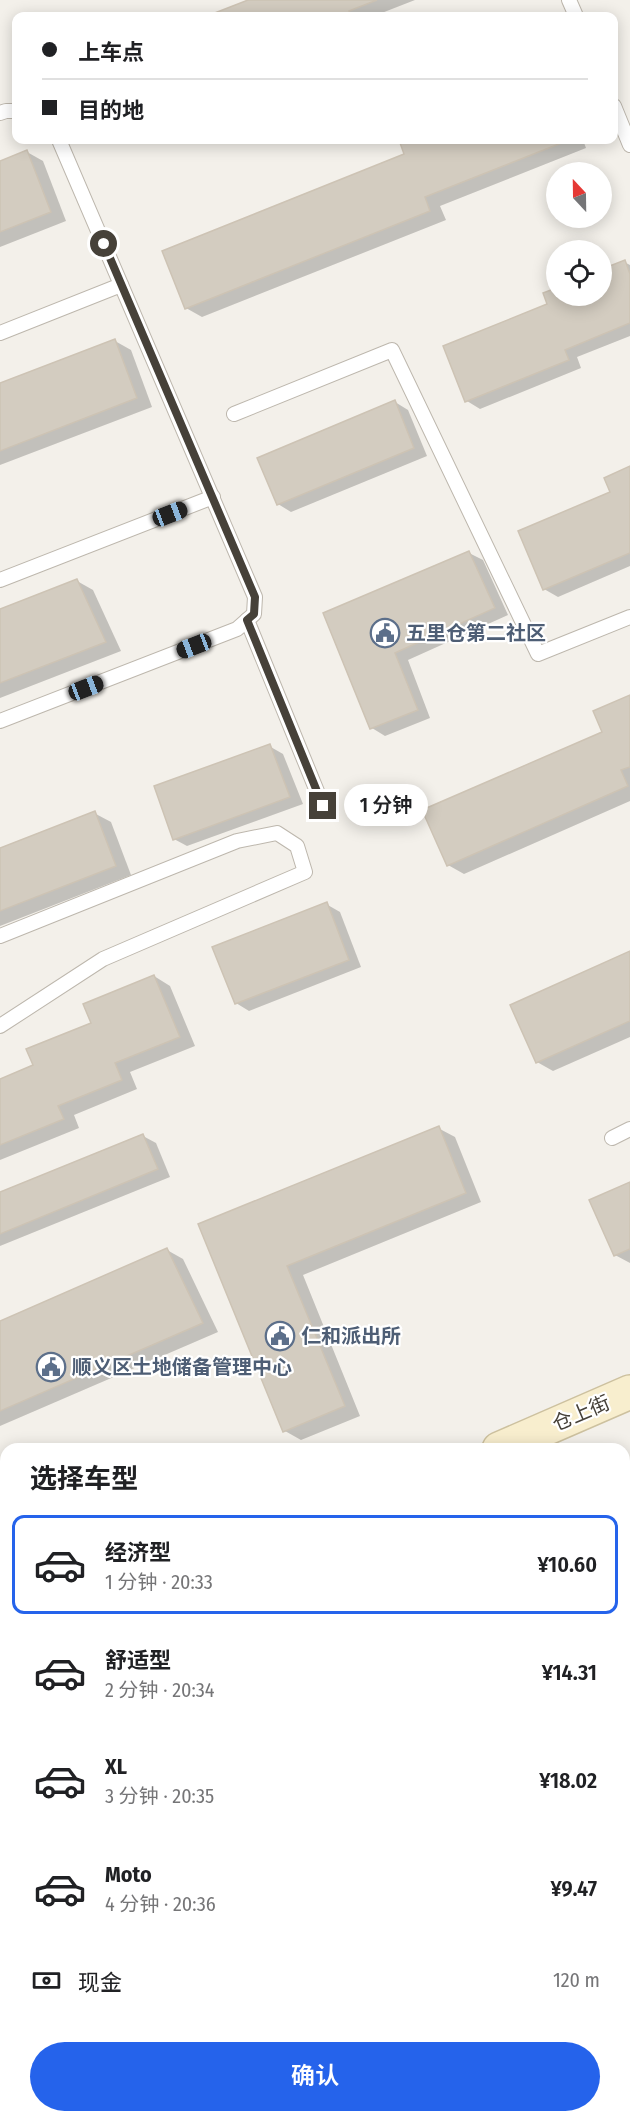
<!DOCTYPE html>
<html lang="zh">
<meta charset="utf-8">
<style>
body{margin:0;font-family:"Fira Sans Condensed","Noto Sans SC",sans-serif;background:#f2f2f2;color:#202124;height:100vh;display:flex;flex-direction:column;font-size:22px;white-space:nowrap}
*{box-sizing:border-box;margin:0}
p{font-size:20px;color:#757577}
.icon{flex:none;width:33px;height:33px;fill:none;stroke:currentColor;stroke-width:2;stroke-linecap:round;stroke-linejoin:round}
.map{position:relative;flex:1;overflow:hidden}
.sheet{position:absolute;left:0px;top:1443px;width:630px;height:680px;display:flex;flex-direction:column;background:#fff;border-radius:18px 18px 0 0;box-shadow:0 3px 15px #0003}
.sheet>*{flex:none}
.banner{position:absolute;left:12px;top:12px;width:606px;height:132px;border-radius:12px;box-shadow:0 3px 15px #0003;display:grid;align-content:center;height:132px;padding:0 30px;background:#fff}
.needle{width:39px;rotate:338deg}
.controls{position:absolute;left:546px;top:162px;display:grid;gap:12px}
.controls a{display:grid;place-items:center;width:66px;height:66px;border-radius:50%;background:#fff;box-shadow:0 3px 15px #0003;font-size:30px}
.end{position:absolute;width:27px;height:27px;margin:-14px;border:8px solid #464139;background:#fff;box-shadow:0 0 0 3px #fff}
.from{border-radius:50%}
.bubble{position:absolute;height:42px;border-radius:21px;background:#fff;box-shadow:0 3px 15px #0003;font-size:20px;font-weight:600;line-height:42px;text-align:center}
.car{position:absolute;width:18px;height:36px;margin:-18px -9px;border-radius:8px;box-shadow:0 0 4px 2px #0007;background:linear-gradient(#222 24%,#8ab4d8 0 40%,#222 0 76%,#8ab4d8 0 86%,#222 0)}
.banner b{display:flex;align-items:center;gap:21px;height:57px;font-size:22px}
.banner b+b{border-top:2px solid #e0e0e0}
.banner i{width:15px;height:15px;background:#202124}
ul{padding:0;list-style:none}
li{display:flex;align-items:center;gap:18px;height:99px;margin:0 12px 9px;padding:0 18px;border:3px solid transparent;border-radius:12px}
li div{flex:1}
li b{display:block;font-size:22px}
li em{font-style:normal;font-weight:600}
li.on{border-color:#2563eb}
li>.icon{width:54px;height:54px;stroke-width:1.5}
h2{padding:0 30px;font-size:27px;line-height:72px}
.pay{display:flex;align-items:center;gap:15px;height:66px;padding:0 30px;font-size:22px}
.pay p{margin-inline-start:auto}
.button{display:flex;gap:12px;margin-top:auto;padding:12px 30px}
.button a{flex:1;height:69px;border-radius:36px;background:#2563eb;color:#fff;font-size:24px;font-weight:600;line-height:69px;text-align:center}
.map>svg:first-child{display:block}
.shadow{fill:#0003}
.building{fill:#d3ccc0;stroke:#cdc3b4;stroke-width:1.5}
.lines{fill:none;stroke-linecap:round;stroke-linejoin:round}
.lane-casing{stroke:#bdb7ad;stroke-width:16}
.secondary-casing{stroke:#cdc19f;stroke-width:36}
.lane{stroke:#fff;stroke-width:14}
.secondary{stroke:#f8eece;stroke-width:33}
.route{stroke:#464139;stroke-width:8}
.labels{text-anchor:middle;stroke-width:4.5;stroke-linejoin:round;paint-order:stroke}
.service-label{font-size:20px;font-weight:bold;fill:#4e5e75;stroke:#fff;text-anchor:start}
.street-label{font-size:20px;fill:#464139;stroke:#fff}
</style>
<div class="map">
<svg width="630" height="2122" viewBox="0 0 630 2122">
<rect width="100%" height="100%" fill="#f3f0ea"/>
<!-- shadow -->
<g class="shadow">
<polygon points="252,0 415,0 374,16 211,16"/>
<polygon points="400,140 583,140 586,148 440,206 446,220 202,317 186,308 406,155"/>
<polygon points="27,152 43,161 66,221 0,247 0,163"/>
<polygon points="624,262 630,265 630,336 577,357 581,368 480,409 467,401 549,305 545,294 556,289 556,296 602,296 602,271"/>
<polygon points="115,341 131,350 152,407 0,465 0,384"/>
<polygon points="395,402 408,410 427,456 291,512 278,504"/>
<polygon points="630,468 630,566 558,597 544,589"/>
<polygon points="469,553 483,560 508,615 408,660 430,718 385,736 372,728 325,613"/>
<polygon points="77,581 93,590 121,651 0,698 0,611"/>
<polygon points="630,697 630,801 464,874 448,865 604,733"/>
<polygon points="269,746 283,754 303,804 187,846 174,839"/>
<polygon points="94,813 111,822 131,875 0,926 0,850"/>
<polygon points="326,904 340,912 361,967 249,1011 236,1003"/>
<polygon points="630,952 630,1037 553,1071 537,1062"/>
<polygon points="154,976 170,986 195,1046 130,1072 137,1089 74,1115 79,1128 0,1160 0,1080 35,1066"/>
<polygon points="438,1128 455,1137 481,1202 303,1275 360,1416 301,1440 285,1431 200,1225"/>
<polygon points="143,1136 156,1143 170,1177 0,1246 0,1194"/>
<polygon points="630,1184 630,1263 615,1255"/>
<polygon points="167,1250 183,1259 218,1332 0,1426 0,1322"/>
<polygon points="630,1611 630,1668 624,1671 624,1614"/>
</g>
<!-- building -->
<g class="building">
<polygon points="248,0 377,0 349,11 351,16 207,16"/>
<polygon points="399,140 569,140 425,197 430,211 185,309 162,251 404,154"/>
<polygon points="27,150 51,212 0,232 0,161"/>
<polygon points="625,260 630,274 630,323 565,350 569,360 465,402 443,346 547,304 543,293 556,288 556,296 602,296 602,269"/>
<polygon points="115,339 137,398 0,451 0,383"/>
<polygon points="395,400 414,448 277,505 257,458"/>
<polygon points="630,466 630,553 543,590 518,531 610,492 604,478"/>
<polygon points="469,551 495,608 395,653 418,710 370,729 323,613"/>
<polygon points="77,579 106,642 0,683 0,609"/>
<polygon points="630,695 630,767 621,770 628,786 447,866 422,810 602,732 593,711"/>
<polygon points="270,744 290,797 173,840 154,786"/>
<polygon points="95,811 116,866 0,911 0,848"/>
<polygon points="327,902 349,960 235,1004 212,947"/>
<polygon points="630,951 630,1021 536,1063 510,1005"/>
<polygon points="154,975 180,1037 115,1063 122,1080 58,1106 64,1119 0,1145 0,1079 33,1065 26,1049 91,1023 83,1004"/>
<polygon points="439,1126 466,1193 287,1266 345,1406 283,1432 198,1224"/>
<polygon points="143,1134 158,1169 0,1234 0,1192"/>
<polygon points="630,1182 630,1249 614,1256 589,1200"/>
<polygon points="167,1248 203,1323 0,1411 0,1321"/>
<polygon points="630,1610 630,1655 624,1658 624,1612"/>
</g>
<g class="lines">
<!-- lane casing -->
<g class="lane-casing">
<g id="lane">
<polyline points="569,0 576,16"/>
<polyline points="614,106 630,145"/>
<polyline points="0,113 6,111 16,111"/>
<polyline points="0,333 121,285"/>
<polyline points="234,414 392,350 538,654 630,617"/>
<polyline points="0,580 213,497"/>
<polyline points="247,620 323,806"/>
<polyline points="0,721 237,629 254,614 255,597 59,140"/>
<polyline points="0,936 237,841 277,833 297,846 305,872 103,959 0,1026"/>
<polyline points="612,1138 630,1129"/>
</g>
</g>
<!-- secondary casing -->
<g class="secondary-casing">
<g id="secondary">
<polyline points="499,1449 630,1392"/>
<polyline points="0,1664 6,1662"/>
</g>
</g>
<!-- lane -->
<use href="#lane" class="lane"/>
<!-- secondary -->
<use href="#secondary" class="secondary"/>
</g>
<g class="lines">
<!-- route -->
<polyline class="route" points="104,244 255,597 254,614 247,620 323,806"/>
</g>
<!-- icons -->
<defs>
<g id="civic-ring" transform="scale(1.5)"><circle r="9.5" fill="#fff" stroke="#5c6f8a" stroke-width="1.5"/><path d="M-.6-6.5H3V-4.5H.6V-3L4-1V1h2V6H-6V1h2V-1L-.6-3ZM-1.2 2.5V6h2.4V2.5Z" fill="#5c6f8a"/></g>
</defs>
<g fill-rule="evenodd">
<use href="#civic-ring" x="385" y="633"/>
<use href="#civic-ring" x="280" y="1336"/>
<use href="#civic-ring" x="51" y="1367"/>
</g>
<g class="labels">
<!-- service labels -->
<g class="service-label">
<text x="406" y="640">五里仓第二社区</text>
<text x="301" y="1343">仁和派出所</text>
<text x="72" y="1374">顺义区土地储备管理中心</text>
</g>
<!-- street labels -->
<g class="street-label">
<text transform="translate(581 1413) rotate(-23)" y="7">仓上街</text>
</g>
</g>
</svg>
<div class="controls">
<a><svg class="needle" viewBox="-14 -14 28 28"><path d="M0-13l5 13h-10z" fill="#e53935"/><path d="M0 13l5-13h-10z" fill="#757577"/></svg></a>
<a><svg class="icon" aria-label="locate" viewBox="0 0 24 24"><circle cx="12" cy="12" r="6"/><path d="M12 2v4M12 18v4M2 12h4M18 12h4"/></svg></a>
</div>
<i class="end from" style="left:104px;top:244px"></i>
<i class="end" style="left:323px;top:806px"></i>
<div class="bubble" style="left:344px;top:784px;width:84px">1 分钟</div>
<i class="car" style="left:170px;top:514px;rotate:69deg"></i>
<i class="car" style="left:194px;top:646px;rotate:249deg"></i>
<i class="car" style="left:86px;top:688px;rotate:69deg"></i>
<div class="banner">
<b><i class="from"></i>上车点</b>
<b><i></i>目的地</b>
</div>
<section class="sheet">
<h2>选择车型</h2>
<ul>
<li class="on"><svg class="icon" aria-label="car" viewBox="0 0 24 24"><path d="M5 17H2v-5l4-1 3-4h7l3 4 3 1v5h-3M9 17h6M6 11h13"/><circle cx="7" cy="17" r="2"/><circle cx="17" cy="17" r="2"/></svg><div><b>经济型</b><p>1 分钟 · 20:33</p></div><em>¥10.60</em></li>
<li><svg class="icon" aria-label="car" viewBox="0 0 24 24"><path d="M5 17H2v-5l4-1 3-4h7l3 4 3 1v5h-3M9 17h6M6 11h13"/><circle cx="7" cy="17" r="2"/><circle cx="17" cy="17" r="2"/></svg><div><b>舒适型</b><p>2 分钟 · 20:34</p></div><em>¥14.31</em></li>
<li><svg class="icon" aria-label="car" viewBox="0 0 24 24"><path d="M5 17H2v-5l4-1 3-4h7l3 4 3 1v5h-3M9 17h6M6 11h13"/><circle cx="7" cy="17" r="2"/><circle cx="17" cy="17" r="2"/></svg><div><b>XL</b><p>3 分钟 · 20:35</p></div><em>¥18.02</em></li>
<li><svg class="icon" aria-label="car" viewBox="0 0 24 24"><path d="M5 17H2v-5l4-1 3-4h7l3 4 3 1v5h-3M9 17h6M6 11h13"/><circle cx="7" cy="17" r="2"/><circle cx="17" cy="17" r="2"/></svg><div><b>Moto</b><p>4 分钟 · 20:36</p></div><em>¥9.47</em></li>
</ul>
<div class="pay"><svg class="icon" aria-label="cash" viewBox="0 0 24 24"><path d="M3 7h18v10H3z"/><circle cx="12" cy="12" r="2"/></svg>现金<p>120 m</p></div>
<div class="button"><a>确认</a></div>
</section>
</div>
